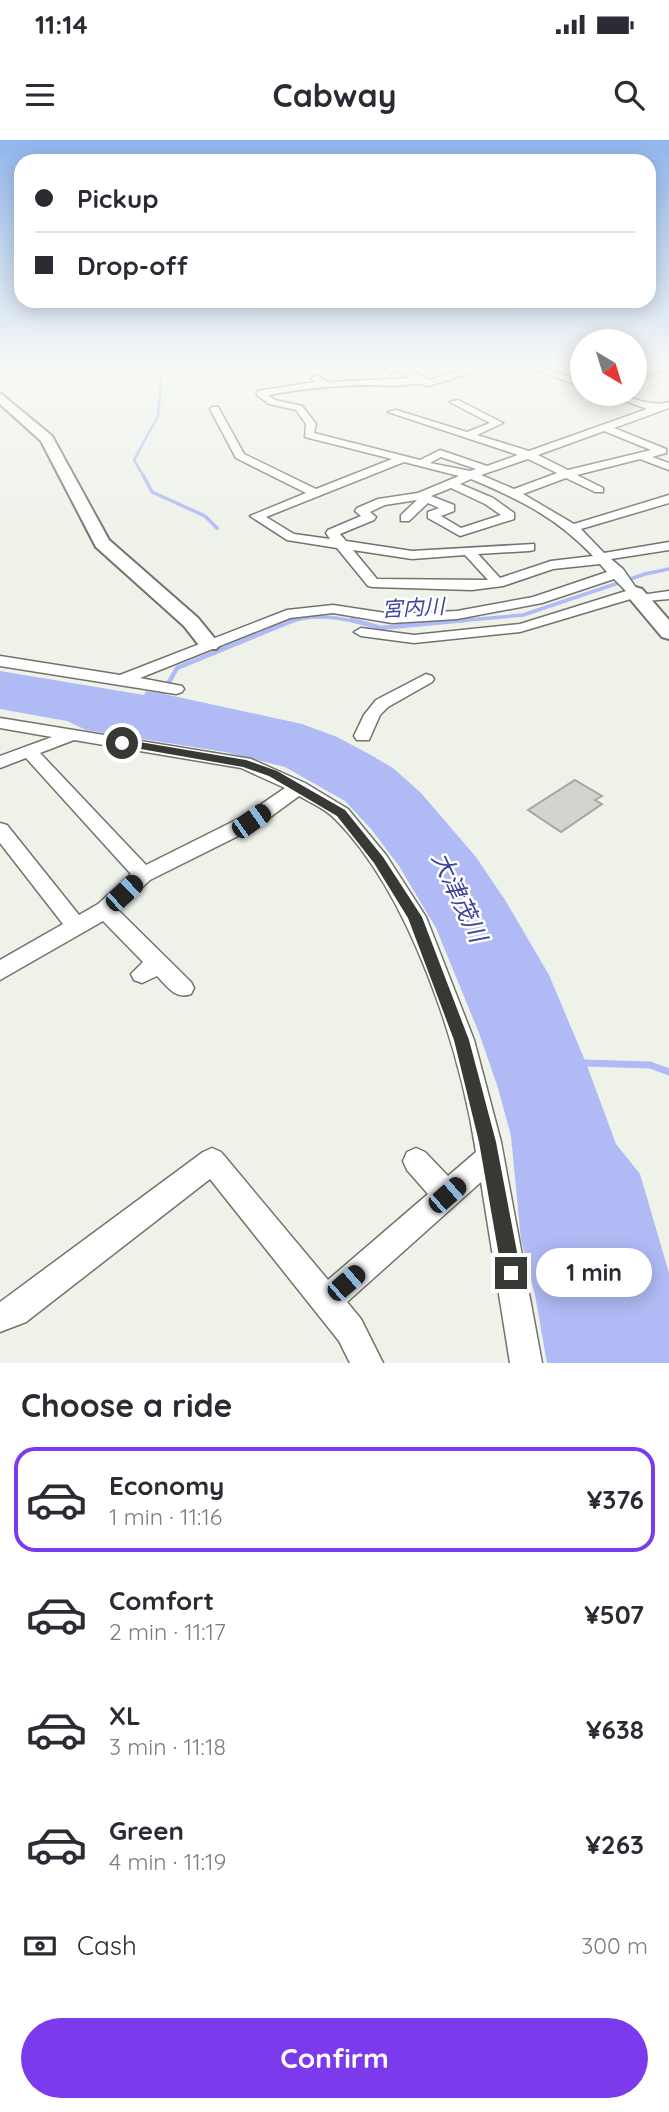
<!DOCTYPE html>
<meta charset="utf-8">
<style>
body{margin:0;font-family:Quicksand,"Noto Sans JP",sans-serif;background:#f7f7f7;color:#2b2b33;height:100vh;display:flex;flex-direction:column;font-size:26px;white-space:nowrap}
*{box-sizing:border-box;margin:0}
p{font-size:23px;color:#7c7c81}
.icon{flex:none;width:38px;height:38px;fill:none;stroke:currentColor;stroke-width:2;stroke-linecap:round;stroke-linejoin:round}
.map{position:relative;height:1223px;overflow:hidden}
.panel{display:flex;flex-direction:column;background:#fff;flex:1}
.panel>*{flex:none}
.top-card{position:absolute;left:14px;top:14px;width:642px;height:154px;border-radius:21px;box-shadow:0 4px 18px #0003;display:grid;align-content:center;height:154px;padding:0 21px;background:#fff}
.needle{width:46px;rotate:142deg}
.controls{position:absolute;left:570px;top:189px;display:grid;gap:14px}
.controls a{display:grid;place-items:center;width:77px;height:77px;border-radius:50%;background:#fff;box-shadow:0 4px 18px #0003;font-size:35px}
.end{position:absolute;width:32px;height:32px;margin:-16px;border:9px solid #373935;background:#fff;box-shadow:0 0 0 4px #fff}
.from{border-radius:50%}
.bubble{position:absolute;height:49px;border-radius:24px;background:#fff;box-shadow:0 4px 18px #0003;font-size:23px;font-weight:700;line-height:49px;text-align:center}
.car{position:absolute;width:21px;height:42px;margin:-21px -10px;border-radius:9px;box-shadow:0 0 5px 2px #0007;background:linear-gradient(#222 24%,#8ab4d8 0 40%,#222 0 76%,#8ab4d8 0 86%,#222 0)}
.top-card b{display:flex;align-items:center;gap:24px;height:66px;font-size:26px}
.top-card b+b{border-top:2px solid #e1e1e2}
.top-card i{width:18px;height:18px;background:#2b2b33}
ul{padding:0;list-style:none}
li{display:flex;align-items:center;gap:21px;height:105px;margin:0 14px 10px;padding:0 7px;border:4px solid transparent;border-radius:21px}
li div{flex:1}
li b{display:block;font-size:26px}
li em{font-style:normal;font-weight:700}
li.active{border-color:#7c3aed}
li>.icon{width:63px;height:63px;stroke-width:1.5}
h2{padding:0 21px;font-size:32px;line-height:84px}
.pay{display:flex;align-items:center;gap:18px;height:77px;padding:0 21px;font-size:26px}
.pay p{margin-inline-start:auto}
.primary-button{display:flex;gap:14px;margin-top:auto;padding:14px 21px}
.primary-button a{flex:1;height:80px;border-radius:42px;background:#7c3aed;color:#fff;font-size:28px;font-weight:700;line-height:80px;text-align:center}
.status{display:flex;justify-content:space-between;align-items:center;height:49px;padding:0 35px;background:#fff;direction:ltr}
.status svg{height:19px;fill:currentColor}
header{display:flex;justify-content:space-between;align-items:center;height:91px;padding:0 21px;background:#fff;font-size:32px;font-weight:700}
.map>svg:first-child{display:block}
.water{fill:#b0baf4}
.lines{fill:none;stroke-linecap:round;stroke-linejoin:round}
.stream-far3{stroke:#b0baf4;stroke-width:2.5}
.stream-far2{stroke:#b0baf4;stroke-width:3.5}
.stream-far1{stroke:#b0baf4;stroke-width:4.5}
.stream{stroke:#b0baf4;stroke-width:7}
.building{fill:#d1d5cd;stroke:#a3a79f;stroke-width:2}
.street-casing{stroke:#71746d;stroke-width:3}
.secondary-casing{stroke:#71746d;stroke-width:4}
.street{fill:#fff;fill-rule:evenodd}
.secondary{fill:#fff;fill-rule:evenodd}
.route{fill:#373935}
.labels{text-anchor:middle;stroke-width:5;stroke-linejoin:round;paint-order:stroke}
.water-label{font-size:21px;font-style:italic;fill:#414599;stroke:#fff}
.near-water-label{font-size:24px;font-style:italic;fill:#414599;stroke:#fff}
</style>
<div class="status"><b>11:14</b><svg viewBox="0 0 49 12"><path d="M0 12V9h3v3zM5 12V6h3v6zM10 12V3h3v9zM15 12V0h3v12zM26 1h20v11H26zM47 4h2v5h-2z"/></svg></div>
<header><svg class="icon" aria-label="menu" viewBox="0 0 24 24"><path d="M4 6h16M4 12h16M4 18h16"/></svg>Cabway<svg class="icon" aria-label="search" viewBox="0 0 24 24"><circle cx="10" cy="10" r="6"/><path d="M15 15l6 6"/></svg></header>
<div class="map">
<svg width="669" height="1223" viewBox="0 0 669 1223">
<rect width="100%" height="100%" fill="#eef2e9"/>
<!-- water -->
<polygon class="water" points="0,531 144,555 146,551 164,554 302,584 337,597 369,614 393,628 421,653 476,717 505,760 549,835 586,923 616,1004 640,1034 669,1133 669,1223 547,1223 535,1155 521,1100 511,996 498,948 479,893 436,788 399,726 371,689 345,661 285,627 225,612 86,590 67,581 0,569"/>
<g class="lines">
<!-- stream-far3 -->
<polyline class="stream-far3" points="144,337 134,320 158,276 162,233 145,224"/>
<!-- stream-far2 -->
<g class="stream-far2">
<polyline points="143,335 152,352 205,376 217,388"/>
<path d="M290 482C310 474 337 477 358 482"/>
<polyline points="446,482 523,475 645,434 669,429"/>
</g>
<!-- stream-far1 -->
<g class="stream-far1">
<polyline points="352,480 381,488 465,480"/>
<polyline points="160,558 177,528 294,480"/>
</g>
<!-- stream -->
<polyline class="stream" points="584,923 650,925 669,932"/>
</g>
<!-- building -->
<polygon class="building" points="575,640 602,656 595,660 602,664 561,692 528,670"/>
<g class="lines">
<!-- street casing -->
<g class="street-casing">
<g id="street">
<path d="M474 224H482L477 231 428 246C414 241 405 247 391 246 350 243 309 248 268 255L275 260 302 266 316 284 314 293 420 320 440 310 487 326 518 315 388 272 396 270 467 292 490 283 450 262 458 260 503 283 477 295 529 311 647 269 606 254C629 254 648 268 669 262V268L614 288 666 309V313L652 317 669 323V330L640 319 577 335 603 348V352H595L566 338 523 354 574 384 669 355V363L581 389 604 413 669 402V410L611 419 623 429 641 455 669 451V459L635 462 634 458 520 492 414 503 361 496 354 492 361 488 414 495 520 484 626 451 614 439 542 463 457 479 392 483 333 473 290 478 140 538 182 546 184 549 182 552 176 554 0 526V516L120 535 287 470 333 465 392 474 457 471 533 457 607 432 600 424 553 429 503 446 472 450 373 447 368 446 337 408 287 400 250 376 306 353 236 318 210 269 212 267H218L244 314 316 349 392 319 305 297 306 284 296 270 269 264 257 255V251L315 242 311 238 316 235 328 242 411 238 399 231 390 233 386 230 400 225 429 240 471 227ZM604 291 651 310 568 330 538 315ZM441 317 476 329 470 331 430 323ZM528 319 557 333 514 349 481 335ZM404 322 459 336 418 353 378 359 357 368 355 371 361 376 328 390 326 393 330 399 294 394 266 377ZM471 339C519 359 557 378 593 416L551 421 500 438 478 414 529 411 534 410V404L412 411 346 401 340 394 374 380 376 377 370 372 385 365 417 360 401 375V381H409L428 363 439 368 428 372V378L460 396 514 379V373L493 358 460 344ZM451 348 485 364 501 375 461 388 441 376 454 371V365L431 356ZM353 410 412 419 465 415 488 440 377 439Z"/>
<polygon points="518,224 530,224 583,241 583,247"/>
<polygon points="664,224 669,224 669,228 635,240 635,234"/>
<polygon points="426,534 432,536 434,539 432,542 388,567 380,575 369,600 357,600 354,596 364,575 376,560"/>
<path d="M0 578 251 619 305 643 348 669 386 715 426 777 474 900 501 1002 542 1223H510L481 1042 347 1162 361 1179 383 1223H350L339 1201 210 1039 26 1182 0 1192V1162L203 1012 212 1008 221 1012 328 1140 428 1054 407 1030 403 1021 407 1012 416 1008 425 1012 448 1036 476 1012C460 908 410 754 335 679 326 669 311 663 299 656L258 686 150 740 118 770 191 842 194 848 191 854C175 860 167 846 157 836L142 843 134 840 131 834 143 822 103 781 0 840V820L63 784 0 703V683L7 685 79 775 98 764 131 734 26 618 0 628V616L52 597 0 588ZM74 600 241 628 285 648 244 676 146 725 40 613Z"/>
</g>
</g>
<!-- secondary casing -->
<g class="secondary-casing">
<g id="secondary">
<polygon points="0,253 52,296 109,400 198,478 220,505 216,509 202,509 184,486 96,407 41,301 0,264"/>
<polygon points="635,447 642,449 669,480 669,499 662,497 625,453"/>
</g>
</g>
<!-- street -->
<use href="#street" class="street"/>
<!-- secondary -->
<use href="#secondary" class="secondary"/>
</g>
<!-- sky -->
<linearGradient id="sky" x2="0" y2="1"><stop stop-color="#91b6ed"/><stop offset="0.57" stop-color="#f7f9f5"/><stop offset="1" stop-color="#f7f9f5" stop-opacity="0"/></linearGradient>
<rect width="669" height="395" fill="url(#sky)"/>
<!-- route -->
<polygon class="route" points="122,599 246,620 277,631 345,670 383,717 422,777 469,900 496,1002 521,1133 518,1140 511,1143 504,1140 502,1133 479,1002 454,900 408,778 374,723 337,676 269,636 243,627 118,605 118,600"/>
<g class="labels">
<!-- water labels -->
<g class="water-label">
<text transform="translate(413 468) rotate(-3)" y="7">宮内川</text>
</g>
<!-- near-water labels -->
<g class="near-water-label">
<text transform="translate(459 757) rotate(65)" y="8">大津茂川</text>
</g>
</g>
</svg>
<div class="controls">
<a><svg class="needle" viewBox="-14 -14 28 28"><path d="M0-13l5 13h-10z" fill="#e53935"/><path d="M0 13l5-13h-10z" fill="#7c7c81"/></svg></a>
</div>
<i class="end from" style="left:122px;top:603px"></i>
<i class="end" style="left:511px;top:1133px"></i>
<div class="bubble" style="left:536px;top:1108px;width:116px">1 min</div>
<i class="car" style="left:251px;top:681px;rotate:55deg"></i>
<i class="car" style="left:124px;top:753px;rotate:47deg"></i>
<i class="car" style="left:447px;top:1055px;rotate:49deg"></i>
<i class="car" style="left:346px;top:1143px;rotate:49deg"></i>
<div class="top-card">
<b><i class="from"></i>Pickup</b>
<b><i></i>Drop-off</b>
</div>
</div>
<section class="panel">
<h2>Choose a ride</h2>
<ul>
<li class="active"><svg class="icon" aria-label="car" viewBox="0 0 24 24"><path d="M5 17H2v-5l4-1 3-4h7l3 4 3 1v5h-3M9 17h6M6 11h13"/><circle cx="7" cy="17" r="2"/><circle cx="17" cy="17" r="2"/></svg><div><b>Economy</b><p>1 min · 11:16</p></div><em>¥376</em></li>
<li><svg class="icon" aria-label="car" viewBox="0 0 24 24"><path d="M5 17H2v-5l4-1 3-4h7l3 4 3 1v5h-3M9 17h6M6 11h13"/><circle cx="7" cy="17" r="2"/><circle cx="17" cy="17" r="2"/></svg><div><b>Comfort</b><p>2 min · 11:17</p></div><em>¥507</em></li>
<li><svg class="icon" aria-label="car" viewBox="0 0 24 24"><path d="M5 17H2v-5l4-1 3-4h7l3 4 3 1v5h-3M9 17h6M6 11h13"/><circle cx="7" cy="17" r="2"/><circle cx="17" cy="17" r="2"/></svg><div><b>XL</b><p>3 min · 11:18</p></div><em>¥638</em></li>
<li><svg class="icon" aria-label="car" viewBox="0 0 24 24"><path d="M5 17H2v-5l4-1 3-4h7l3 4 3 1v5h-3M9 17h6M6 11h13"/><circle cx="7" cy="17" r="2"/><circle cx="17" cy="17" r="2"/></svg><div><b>Green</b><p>4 min · 11:19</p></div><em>¥263</em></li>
</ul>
<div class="pay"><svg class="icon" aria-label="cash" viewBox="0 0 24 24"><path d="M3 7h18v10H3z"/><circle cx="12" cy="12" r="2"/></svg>Cash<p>300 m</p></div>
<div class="primary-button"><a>Confirm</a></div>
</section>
